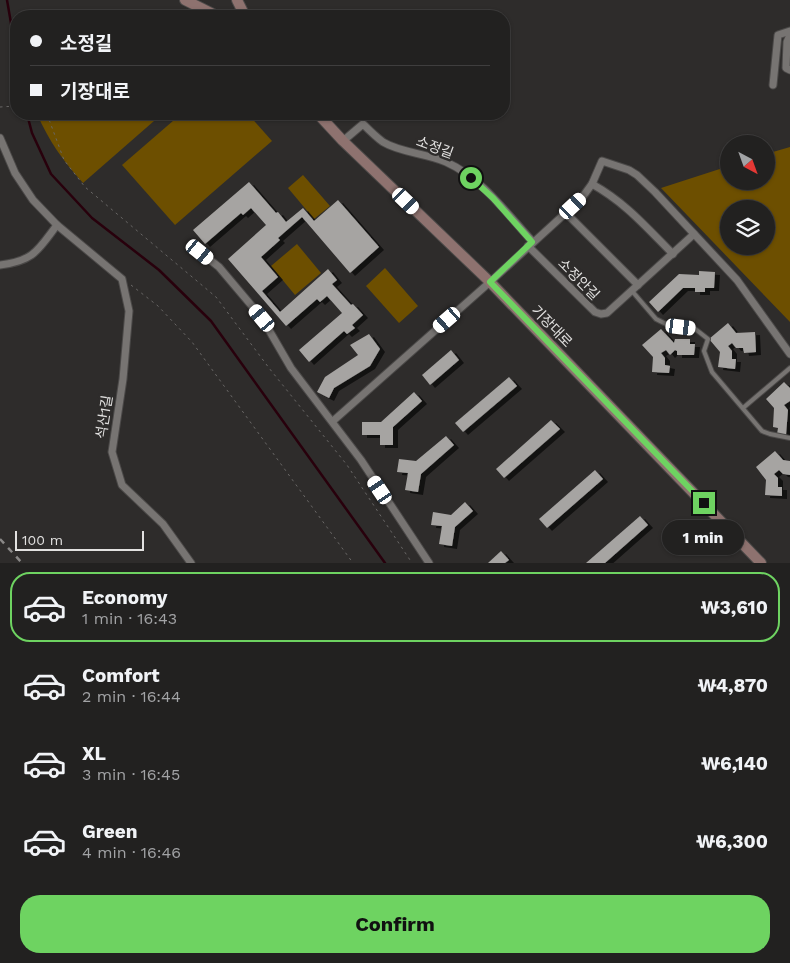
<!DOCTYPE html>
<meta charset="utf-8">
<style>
body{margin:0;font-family:"Work Sans","Noto Sans KR",sans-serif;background:#2a2929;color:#f1f3f6;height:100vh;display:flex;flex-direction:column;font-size:19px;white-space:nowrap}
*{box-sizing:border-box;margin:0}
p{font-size:16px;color:#a2a3a5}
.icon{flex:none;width:28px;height:28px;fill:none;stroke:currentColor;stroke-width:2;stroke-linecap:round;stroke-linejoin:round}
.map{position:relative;height:563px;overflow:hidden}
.sheet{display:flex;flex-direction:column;background:#222120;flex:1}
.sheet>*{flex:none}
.top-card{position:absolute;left:10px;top:10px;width:500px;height:110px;border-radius:20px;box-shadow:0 1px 4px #0004,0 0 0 1px #3f3e3e;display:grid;align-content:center;height:110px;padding:0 20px;background:#222120}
.needle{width:32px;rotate:139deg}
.buttons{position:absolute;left:720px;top:135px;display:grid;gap:10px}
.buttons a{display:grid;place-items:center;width:55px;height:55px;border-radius:50%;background:#222120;box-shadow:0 1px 4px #0004,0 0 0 1px #3f3e3e;font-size:25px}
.scale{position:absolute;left:15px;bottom:12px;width:129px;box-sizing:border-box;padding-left:5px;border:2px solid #e2e1e0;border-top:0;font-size:14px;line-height:18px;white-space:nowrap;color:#e2e1e0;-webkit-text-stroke:4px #2e2c2b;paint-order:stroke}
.end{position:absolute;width:22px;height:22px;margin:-11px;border:6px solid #6ed361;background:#111;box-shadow:0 0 0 2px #111}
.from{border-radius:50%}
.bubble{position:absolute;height:35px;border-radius:18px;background:#222120;box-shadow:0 1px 4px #0004,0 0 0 1px #3f3e3e;font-size:16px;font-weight:700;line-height:35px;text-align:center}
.car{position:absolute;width:15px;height:30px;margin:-15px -8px;border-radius:6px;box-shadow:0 0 4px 1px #0007;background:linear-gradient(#fff 24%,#345 0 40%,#fff 0 76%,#345 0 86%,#fff 0)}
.top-card b{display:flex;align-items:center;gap:18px;height:48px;font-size:19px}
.top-card b+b{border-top:1px solid #3f3e3e}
.top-card i{width:12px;height:12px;background:#f1f3f6}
ul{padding:9px 0 0;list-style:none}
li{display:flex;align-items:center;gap:15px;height:70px;margin:0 10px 8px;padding:0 10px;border:2px solid transparent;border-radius:20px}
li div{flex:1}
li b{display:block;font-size:19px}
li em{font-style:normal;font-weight:700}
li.selected{border-color:#6ed361}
li>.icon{width:45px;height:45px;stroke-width:1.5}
.button{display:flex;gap:10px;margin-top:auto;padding:10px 20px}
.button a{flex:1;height:58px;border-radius:20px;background:#6ed361;color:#111;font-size:20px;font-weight:700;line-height:58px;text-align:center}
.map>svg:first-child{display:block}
.green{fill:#6d4f00;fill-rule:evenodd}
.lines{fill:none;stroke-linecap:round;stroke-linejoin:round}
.stream{stroke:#28000c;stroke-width:2.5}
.building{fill:#a6a4a2;filter:url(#shadow)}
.service-casing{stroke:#4b4948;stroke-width:6}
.minor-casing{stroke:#4b4948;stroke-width:9}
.secondary-casing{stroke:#4b4948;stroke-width:12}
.path{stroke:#696766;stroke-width:1;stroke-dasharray:2.5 4;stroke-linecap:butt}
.service{stroke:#777472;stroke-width:4}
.minor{stroke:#777472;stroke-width:7}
.secondary{stroke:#8e726f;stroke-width:10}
.rail{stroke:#8a8887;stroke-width:2.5;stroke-dasharray:6 6;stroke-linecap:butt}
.route{stroke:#6ed361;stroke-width:6}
.labels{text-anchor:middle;stroke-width:5;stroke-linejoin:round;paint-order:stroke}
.street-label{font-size:14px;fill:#e2e1e0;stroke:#2e2c2b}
</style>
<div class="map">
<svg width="790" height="563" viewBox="0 0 790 563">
<defs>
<filter id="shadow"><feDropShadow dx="5" dy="3" stdDeviation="0" flood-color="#0009"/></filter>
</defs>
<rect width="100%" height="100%" fill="#2e2c2b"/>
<!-- green -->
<g class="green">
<polygon points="41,9 183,11 185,16 36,16"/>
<path d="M37 114H162L83 183C63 161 49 141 37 114Z"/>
<polygon points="181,114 248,114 272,141 175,225 122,165"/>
<path d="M790 147V322L661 188 729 166V181H766V154ZM729 209H766V246H729Z"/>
<polygon points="303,175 330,206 314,219 288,188"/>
<polygon points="297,244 321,273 295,295 271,266"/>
<polygon points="385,268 418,306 399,323 366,286"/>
</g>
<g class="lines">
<!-- stream -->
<g class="stream">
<polyline points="7,0 16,52"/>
<polyline points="27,114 32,133 51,174 92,218 159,270 211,321 385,563"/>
</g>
</g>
<!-- building -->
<g class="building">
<polygon points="249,182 276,213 278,212 286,222 303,208 314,221 338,200 379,247 350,273 302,217 278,238 280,240 261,257 278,277 262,291 280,312 328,269 337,280 332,284 351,305 353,304 363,315 352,325 355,328 347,334 344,331 309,362 299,350 342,313 327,296 320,302 317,299 286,326 228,259 266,225 251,208 243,215 241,213 205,244 193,230"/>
<polygon points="699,271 715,272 714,288 705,288 705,292 695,292 695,288 683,288 658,312 649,302 679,274 699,275"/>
<polygon points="728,323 736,333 755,332 756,352 744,353 743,348 736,348 732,343 728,346 732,351 732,359 736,359 735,369 718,367 720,352 709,339"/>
<polygon points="661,329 674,343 675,339 690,339 690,344 695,344 694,355 677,355 677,351 675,350 670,355 666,350 661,353 665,358 665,365 670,366 669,373 652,372 653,357 642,345"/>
<polygon points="369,334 380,349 370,366 334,388 329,398 317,392 325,377 358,355 350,345"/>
<polygon points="451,350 459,360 430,385 422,375"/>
<polygon points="509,377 517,386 463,432 455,423"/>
<polygon points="784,382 790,388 790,401 784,405 788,410 786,435 777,434 778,428 773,427 774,408 766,399"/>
<polygon points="414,392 422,401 393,427 393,445 380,445 380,435 362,435 362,422 381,422"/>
<polygon points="551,420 560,429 504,478 496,469"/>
<polygon points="446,436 454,445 421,474 418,492 405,490 408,473 397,472 399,459 416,461"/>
<polygon points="775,451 783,460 790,461 790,475 783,474 779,470 774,474 778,478 778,487 782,487 782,496 765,495 766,480 756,467"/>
<polygon points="595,470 603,479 547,528 539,519"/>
<polygon points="465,502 473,511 455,527 452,546 439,544 442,526 431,525 433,512 451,515"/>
<polygon points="640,516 648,525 605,563 586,563"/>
<polygon points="501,551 509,560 505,563 488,563"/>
</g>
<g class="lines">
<!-- service casing -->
<g class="service-casing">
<g id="service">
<polyline points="632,291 656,319 668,325 694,328 708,339 704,351 712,372 762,431 770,434 790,438"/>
<polyline points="743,408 790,368"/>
</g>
</g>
<!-- minor casing -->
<g class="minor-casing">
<g id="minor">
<polyline points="790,35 787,42 786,68 790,70"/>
<polyline points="773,85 778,35 790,31"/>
<polyline points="0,138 15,173 33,200 57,225 122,279 129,311 123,379 112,452 122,485 163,524 191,563"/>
<path d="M343 141 363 124C369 130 376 137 383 142 401 153 426 153 446 162 482 178 507 214 533 242"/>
<path d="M592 184C626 203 646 227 673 254"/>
<polyline points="566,213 638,285"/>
<polyline points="528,246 595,312 601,314 607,313 694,234"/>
<polyline points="200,252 219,267 262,318 291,368 361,460 429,563"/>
<path d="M0 265C34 261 38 250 57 225"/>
<polyline points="333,421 490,282 581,199 592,184 602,161 629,170 637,175 655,192 737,280 790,354"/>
</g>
</g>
<!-- secondary casing -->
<g class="secondary-casing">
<g id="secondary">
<polyline points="185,0 217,16"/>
<polyline points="237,0 245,16"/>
<polyline points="318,114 343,141 490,282 761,563"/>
</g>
</g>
<!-- path -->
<g class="path">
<polyline points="0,107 16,106"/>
<polyline points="47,114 64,160 85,187 216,297 269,368 347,465 412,563"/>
<polyline points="131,285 158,306 192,342 353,563"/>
</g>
<!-- service -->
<use href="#service" class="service"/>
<!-- minor -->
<use href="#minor" class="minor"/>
<!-- secondary -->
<use href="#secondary" class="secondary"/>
<!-- rail -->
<polyline class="rail" points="0,539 22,563"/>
</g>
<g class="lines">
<!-- route -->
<polyline class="route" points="471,178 493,198 532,242 490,282 704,503"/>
</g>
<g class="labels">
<!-- street labels -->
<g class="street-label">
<text transform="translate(435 147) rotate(20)" y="5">소정길</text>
<text transform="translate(579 279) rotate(45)" y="5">소정안길</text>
<text transform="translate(552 326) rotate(46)" y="5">기장대로</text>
<text transform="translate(104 417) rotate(-81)" y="5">석산1길</text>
</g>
</g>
</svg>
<div class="buttons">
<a><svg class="needle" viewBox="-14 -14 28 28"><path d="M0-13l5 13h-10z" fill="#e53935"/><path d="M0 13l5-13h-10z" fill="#a2a3a5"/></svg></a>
<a><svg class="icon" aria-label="layers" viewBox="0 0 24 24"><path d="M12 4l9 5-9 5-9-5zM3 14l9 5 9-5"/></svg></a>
</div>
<div class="scale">100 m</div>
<i class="end from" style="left:471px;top:178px"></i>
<i class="end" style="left:704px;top:503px"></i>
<div class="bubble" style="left:662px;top:520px;width:82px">1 min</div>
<i class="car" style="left:406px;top:201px;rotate:134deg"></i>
<i class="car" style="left:573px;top:206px;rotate:47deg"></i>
<i class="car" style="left:200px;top:252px;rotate:129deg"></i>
<i class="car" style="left:262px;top:318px;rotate:320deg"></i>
<i class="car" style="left:447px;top:320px;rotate:229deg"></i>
<i class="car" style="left:681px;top:327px;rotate:97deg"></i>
<i class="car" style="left:380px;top:490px;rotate:326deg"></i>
<div class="top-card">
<b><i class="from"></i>소정길</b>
<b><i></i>기장대로</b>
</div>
</div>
<section class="sheet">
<ul>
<li class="selected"><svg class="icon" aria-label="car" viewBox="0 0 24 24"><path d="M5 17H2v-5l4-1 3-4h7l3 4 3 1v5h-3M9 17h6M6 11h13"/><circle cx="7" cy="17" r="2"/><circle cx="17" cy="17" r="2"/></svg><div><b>Economy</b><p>1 min · 16:43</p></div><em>₩3,610</em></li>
<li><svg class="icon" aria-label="car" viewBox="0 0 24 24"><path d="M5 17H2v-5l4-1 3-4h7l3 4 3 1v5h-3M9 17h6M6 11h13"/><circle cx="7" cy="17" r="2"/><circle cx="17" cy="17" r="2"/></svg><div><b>Comfort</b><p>2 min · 16:44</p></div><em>₩4,870</em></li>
<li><svg class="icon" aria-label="car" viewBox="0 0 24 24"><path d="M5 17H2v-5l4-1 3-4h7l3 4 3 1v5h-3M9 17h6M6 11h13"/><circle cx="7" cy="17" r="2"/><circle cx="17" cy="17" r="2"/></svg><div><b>XL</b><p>3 min · 16:45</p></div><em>₩6,140</em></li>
<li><svg class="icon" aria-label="car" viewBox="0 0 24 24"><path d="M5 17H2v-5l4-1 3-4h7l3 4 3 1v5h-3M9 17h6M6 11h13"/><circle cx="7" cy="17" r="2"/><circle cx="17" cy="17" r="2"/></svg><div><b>Green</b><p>4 min · 16:46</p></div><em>₩6,300</em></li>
</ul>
<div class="button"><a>Confirm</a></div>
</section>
